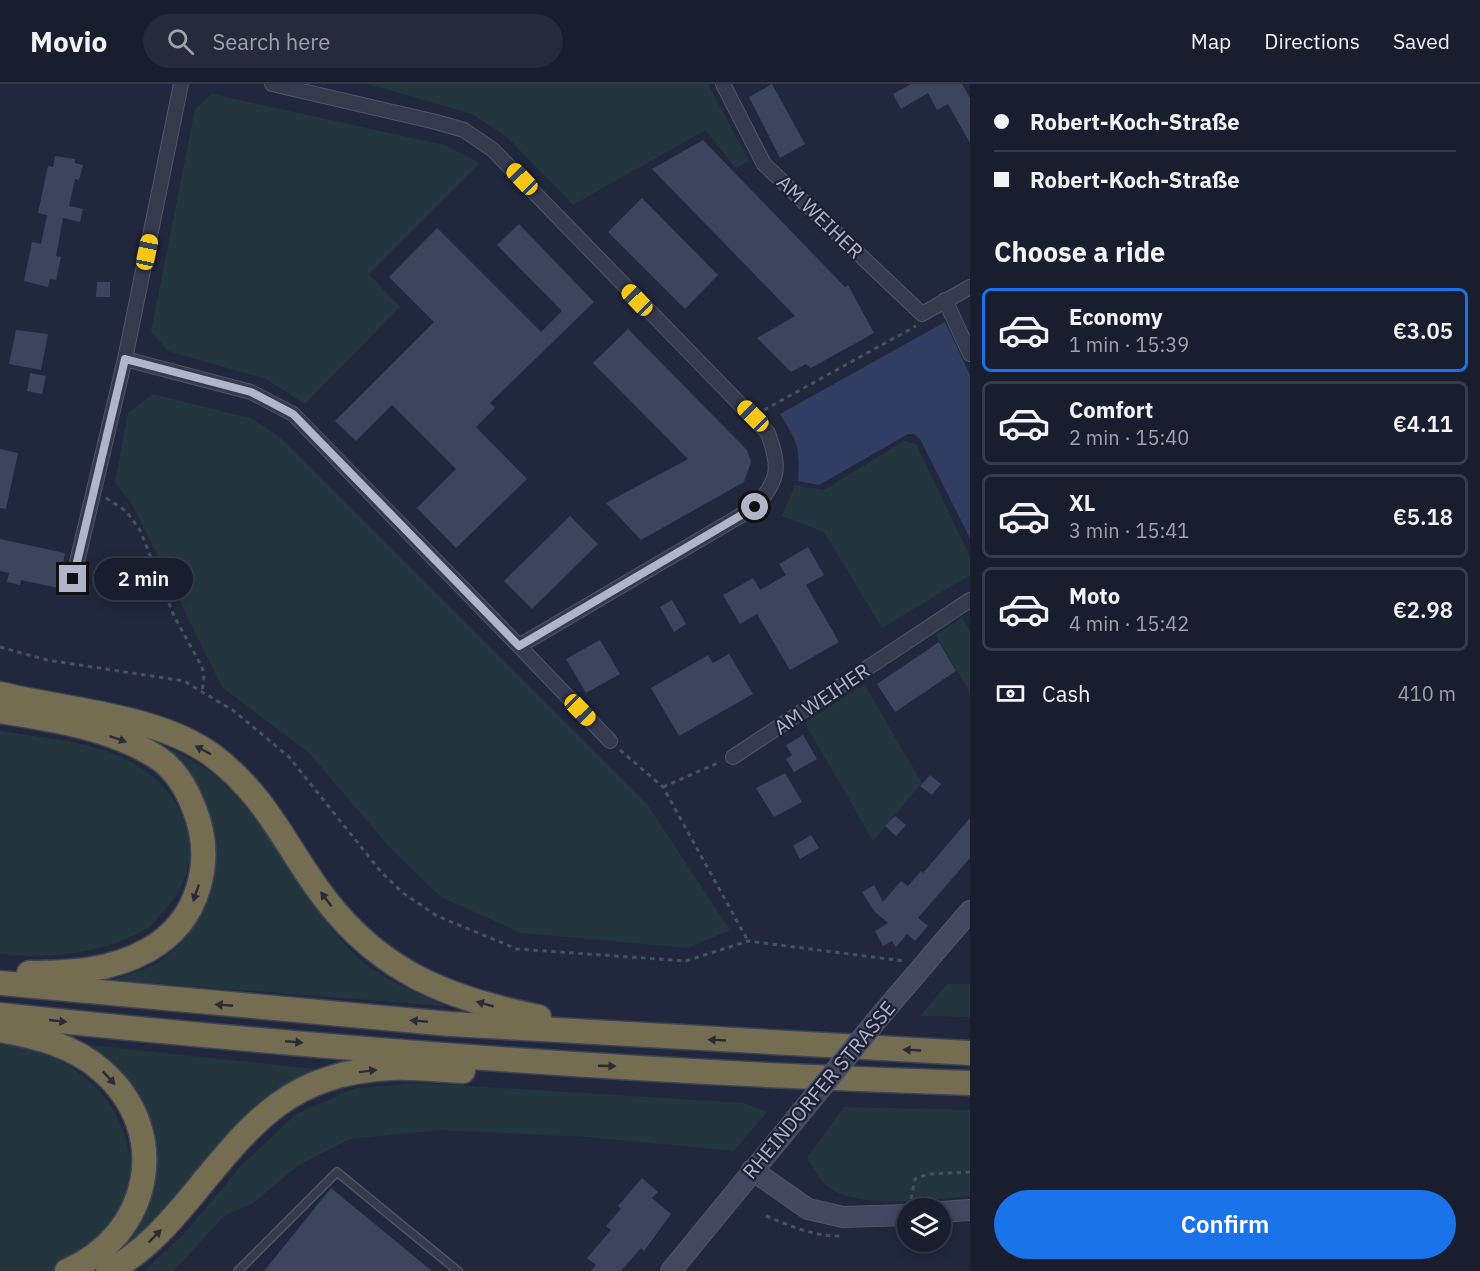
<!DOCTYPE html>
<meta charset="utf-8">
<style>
body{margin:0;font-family:"IBM Plex Sans",sans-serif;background:#262b3a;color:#f1f3f6;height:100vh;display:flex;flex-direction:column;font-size:22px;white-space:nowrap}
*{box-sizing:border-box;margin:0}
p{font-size:20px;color:#9fa2aa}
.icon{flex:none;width:33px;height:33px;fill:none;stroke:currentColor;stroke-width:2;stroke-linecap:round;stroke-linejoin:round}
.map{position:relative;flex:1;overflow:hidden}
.details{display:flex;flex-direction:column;background:#191e2e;width:510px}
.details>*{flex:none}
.guide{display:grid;align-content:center;height:132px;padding:0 24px;background:#191e2e}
.tools{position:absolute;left:897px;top:1114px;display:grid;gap:12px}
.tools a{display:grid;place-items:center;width:54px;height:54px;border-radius:50%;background:#191e2e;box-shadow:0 3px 15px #0003,0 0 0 2px #373c4a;font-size:30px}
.end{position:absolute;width:27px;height:27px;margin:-14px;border:8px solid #b1b5c9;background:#111;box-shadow:0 0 0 3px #111}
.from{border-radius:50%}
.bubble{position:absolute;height:42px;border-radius:21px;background:#191e2e;box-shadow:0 3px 15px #0003,0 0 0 2px #373c4a;font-size:20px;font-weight:600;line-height:42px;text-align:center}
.car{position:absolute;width:18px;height:36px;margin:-18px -9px;border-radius:8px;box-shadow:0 0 4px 2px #0007;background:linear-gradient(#f5c518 24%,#345 0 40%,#f5c518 0 76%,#345 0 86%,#f5c518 0)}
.guide b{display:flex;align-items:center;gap:21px;height:57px;font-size:22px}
.guide b+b{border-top:2px solid #373c4a}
.guide i{width:15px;height:15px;background:#f1f3f6}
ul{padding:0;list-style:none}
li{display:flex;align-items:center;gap:18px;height:84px;margin:0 12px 9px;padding:0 12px;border:3px solid #373c4a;border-radius:9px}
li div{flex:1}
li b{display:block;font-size:22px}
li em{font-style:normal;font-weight:600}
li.active{border-color:#1a73e8}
li>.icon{width:54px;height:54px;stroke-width:1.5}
h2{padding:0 24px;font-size:27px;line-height:72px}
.pay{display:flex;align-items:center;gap:15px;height:66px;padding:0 24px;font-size:22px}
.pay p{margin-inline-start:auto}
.button{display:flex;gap:12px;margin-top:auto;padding:12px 24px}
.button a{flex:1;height:69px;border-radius:36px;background:#1a73e8;color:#fff;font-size:24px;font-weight:600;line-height:69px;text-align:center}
header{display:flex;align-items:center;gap:36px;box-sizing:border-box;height:84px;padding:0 30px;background:#191e2e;border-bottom:2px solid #373c4a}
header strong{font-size:28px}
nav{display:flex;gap:33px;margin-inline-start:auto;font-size:21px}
.search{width:420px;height:54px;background:#262b3a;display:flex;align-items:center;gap:15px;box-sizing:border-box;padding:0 21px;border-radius:33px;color:#9fa2aa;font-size:22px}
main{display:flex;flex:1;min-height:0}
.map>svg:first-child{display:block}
.green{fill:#23363e}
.water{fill:#323d63}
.building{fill:#3d445d}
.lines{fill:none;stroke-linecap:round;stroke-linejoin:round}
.service-casing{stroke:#505568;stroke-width:10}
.minor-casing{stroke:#505568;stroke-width:16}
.secondary-casing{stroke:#505568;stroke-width:22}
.motorway-casing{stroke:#3d4255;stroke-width:27}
.path{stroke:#41535b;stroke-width:3;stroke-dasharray:4.5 4.5;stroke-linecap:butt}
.service{stroke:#353b4d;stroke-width:7}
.minor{stroke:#353b4d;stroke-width:14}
.secondary{stroke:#434860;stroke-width:20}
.motorway{stroke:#746d52;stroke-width:24}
.secondary-bridge-casing{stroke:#505568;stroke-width:22;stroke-linecap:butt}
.secondary-bridge{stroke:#434860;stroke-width:20}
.oneway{fill:#282c37}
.route{stroke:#b1b5c9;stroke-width:8}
.labels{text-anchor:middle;stroke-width:4.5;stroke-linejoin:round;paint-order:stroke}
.street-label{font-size:20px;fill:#b1b5c9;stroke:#1a2032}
</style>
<header>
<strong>Movio</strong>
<div class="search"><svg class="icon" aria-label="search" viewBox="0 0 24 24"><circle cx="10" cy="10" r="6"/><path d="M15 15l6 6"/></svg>Search here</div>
<nav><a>Map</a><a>Directions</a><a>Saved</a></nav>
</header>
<main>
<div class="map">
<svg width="970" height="1187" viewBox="0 0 970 1187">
<rect width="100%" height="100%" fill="#21283d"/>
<!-- green -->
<g class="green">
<polygon points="369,0 708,0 749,77 736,84 705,46 573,121 507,53 472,30"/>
<polygon points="212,10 444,61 480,79 369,190 400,223 305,320 266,295 168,267 151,248 195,25"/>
<polygon points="153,310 250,334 280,353 647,720 730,846 688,864 521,849 441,813 392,766 308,668 222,603 132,420 115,398 128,329"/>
<polygon points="904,357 916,360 970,473 970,491 882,544 824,448 782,432 795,401 824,406"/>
<polygon points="962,534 970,548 970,609 936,551"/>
<polygon points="864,600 922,699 873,757 805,639"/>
<path d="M0 647C47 655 104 657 144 686 194 722 207 783 162 829 157 834 152 842 146 845 103 870 48 875 0 870Z"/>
<path d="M155 659C176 668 198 677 215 692 273 742 301 817 355 871 380 895 415 908 446 922L113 896C127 890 147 886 160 877 217 836 231 768 199 707 189 690 169 674 155 659Z"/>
<polygon points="947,900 970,900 970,933 920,932"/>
<path d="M0 960C62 967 118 1003 129 1069 132 1085 133 1108 125 1122 112 1145 90 1166 74 1187H0Z"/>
<polygon points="80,960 314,985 254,1022 147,1146 125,1163 151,1110 152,1055"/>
<polygon points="424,999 744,1019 767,1028 734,1067 588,1053 440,1046 350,1055 297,1082 254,1119 225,1131 174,1187 144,1187 183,1151 241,1082 296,1030 356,1004"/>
<path d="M844 1023 970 1026V1112C936 1116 861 1124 833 1106 821 1099 814 1086 807 1074Z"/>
</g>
<!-- water -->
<path class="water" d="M945 238 970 291V454L920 355 914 350H908L819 401 798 397C800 361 798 360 780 330Z"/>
<!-- building -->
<g class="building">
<polygon points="772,0 805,60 780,74 749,13"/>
<polygon points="911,0 962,0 970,14 970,59 948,20 937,26 928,9 901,25 893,10"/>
<polygon points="703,56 845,203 848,201 874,249 811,284 806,280 791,288 757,254 795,232 652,85"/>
<polygon points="55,72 75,75 75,79 83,81 79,96 75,95 69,122 83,125 80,138 63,134 56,172 61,173 56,196 50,195 48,203 24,197 32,158 41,160 47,131 38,129 48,82 53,83"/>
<polygon points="642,114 718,191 685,225 608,148"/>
<polygon points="519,140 594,218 490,319 495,324 476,343 527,395 456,464 417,424 456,385 392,321 356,357 335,337 434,238 389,193 437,144 541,248 562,227 497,161"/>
<polygon points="97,198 110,198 110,213 96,213"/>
<polygon points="628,245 747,366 751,378 744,398 641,456 606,419 688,375 593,279"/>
<polygon points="16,246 48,250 41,286 9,280"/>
<polygon points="30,289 46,292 42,310 27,307"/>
<polygon points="0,365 18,369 6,425 0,424"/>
<polygon points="570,432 598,460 532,525 504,497"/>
<polygon points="0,455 65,469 58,504 21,496 20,501 7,498 9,489 0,487"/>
<polygon points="808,463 824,491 806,501 839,558 790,586 757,530 740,540 723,511 753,494 760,506 786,491 779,480"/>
<polygon points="672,516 686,540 674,548 660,523"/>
<polygon points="600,556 620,590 586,609 566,575"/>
<polygon points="939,558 956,587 895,628 877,600"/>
<polygon points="729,570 753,610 679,652 651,604 708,571 713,579"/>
<polygon points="803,651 817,675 794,688 786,675 792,671 786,661"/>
<polygon points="785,689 802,718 774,733 756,704"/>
<polygon points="930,691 941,700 932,711 920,702"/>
<polygon points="895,732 906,741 896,752 885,742"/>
<polygon points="970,734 970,774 918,834 928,842 915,857 907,850 896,863 892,857 883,862 875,847 888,839 874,827 862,808 874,801 883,818 901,797 908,802 921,787 923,789"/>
<polygon points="811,751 819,764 800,775 793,762"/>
<polygon points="642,1094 658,1108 652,1114 671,1130 644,1167 641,1164 621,1187 591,1187 596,1181 587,1174 611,1146 606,1142 621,1125 618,1122"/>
<polygon points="331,1104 432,1187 264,1187"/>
</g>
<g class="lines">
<!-- service casing -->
<g class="service-casing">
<polyline id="service" points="238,1187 337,1088 458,1187"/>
</g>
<!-- minor casing -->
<g class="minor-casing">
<g id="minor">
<path d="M181 0 125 275 251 308 293 330 519 562 755 423C780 395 780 383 768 349L493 66 464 46 436 38 272 0"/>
<polyline points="723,0 764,80 922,230 970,203"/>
<polyline points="945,216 970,270"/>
<polyline points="73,495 125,275"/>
<polyline points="519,562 610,657"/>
<polyline points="733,673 970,516"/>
</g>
</g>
<!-- secondary casing -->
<g class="secondary-casing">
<g id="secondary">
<polyline points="881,931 970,827"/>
<polyline points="752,1086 808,1125 843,1133 908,1131"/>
<polyline points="940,1128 970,1126"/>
<polyline points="671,1187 794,1037"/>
</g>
</g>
<!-- motorway casing -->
<g class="motorway-casing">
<g id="motorway">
<path d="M0 610C65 626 157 631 212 671 268 713 286 764 326 816 383 890 451 915 539 933"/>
<path d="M0 627C52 635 117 645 161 676 177 688 187 706 194 724 215 776 200 837 148 866 111 887 70 889 29 889"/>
<polyline points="0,899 450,940 970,969"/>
<path d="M0 931C322 965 646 989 970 999"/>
<path d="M0 946C35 952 74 962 101 986 173 1048 151 1151 67 1187"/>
<path d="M108 1187C143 1170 171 1137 195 1108 254 1036 291 989 391 984 414 983 439 986 463 987"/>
</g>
</g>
<!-- path -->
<g class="path">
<polyline points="764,326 916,242"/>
<polyline points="106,414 126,427 140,446 174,532 202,583 204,594 202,608"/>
<polyline points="0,563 47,576 184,597 234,627 289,673 382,789 403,809 437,832 517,865 686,877 748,857 904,877"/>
<polyline points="620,666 663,703 748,857"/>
<polyline points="663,703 720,678"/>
<polyline points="911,1115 915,1095 928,1090 970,1088"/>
<path d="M766 1132C791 1142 815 1153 842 1152"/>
</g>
<!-- service -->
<use href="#service" class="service"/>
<!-- minor -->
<use href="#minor" class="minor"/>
<!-- secondary -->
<use href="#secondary" class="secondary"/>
<!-- motorway -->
<use href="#motorway" class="motorway"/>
<!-- secondary-bridge casing -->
<g class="secondary-bridge-casing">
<polyline id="secondary-bridge" points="794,1037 881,931"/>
</g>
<!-- secondary-bridge -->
<use href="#secondary-bridge" class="secondary-bridge"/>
</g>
<!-- one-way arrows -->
<defs><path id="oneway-solid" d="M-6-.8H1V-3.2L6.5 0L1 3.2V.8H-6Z" transform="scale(1.5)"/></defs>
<g class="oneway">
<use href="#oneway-solid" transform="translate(118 655) rotate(19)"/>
<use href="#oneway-solid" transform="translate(203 666) rotate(-152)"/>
<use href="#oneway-solid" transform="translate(196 809) rotate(109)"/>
<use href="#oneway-solid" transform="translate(326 815) rotate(-127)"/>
<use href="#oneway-solid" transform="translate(485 920) rotate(-164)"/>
<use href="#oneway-solid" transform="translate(224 921) rotate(-175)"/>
<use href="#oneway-solid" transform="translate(58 937) rotate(6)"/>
<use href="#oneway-solid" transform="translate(419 937) rotate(-175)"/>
<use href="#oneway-solid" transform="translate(717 956) rotate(-177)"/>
<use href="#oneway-solid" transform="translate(294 958) rotate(5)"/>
<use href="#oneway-solid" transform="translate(912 966) rotate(-177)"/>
<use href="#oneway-solid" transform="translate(607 982) rotate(2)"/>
<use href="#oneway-solid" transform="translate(368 987) rotate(-7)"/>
<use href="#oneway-solid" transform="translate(109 994) rotate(47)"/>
<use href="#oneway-solid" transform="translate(155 1152) rotate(-46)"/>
</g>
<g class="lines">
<!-- route -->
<polyline class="route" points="73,495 125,275 251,308 293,330 519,562 755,423"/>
</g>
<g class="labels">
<!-- street labels -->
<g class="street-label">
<text transform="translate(820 133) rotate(44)" y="7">AM WEIHER</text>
<text transform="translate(822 615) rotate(-34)" y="7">AM WEIHER</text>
<text transform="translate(819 1006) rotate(-50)" y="7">RHEINDORFER STRASSE</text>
</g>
</g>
</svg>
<div class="tools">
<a><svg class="icon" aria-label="layers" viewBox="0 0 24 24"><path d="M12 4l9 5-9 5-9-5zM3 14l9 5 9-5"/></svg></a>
</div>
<i class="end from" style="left:755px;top:423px"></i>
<i class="end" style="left:73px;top:495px"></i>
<div class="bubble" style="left:94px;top:474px;width:99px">2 min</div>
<i class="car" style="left:522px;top:95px;rotate:316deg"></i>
<i class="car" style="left:147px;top:168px;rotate:12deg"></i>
<i class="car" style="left:637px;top:216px;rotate:316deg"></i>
<i class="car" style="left:753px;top:332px;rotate:315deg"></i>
<i class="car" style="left:580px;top:626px;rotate:136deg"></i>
</div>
<section class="details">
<div class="guide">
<b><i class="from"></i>Robert-Koch-Straße</b>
<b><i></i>Robert-Koch-Straße</b>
</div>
<h2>Choose a ride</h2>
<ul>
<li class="active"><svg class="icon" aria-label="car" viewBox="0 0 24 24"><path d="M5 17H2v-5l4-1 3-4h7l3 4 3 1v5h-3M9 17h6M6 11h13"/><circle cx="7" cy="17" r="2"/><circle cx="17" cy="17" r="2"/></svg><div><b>Economy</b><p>1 min · 15:39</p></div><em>€3.05</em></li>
<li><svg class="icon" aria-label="car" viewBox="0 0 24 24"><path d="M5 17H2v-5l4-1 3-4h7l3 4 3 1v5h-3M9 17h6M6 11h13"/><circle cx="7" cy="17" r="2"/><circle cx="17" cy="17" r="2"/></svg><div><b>Comfort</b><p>2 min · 15:40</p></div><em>€4.11</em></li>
<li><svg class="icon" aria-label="car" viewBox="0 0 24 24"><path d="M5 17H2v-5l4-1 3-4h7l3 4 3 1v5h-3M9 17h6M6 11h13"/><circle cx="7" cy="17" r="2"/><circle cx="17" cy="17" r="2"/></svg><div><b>XL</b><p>3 min · 15:41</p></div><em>€5.18</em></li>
<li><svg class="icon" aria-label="car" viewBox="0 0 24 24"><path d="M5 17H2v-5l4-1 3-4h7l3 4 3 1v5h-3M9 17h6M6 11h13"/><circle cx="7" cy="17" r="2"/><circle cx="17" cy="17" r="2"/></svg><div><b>Moto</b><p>4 min · 15:42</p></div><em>€2.98</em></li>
</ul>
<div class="pay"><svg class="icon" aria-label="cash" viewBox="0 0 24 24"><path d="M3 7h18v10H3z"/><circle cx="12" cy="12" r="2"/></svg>Cash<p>410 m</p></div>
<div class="button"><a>Confirm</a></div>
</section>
</main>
